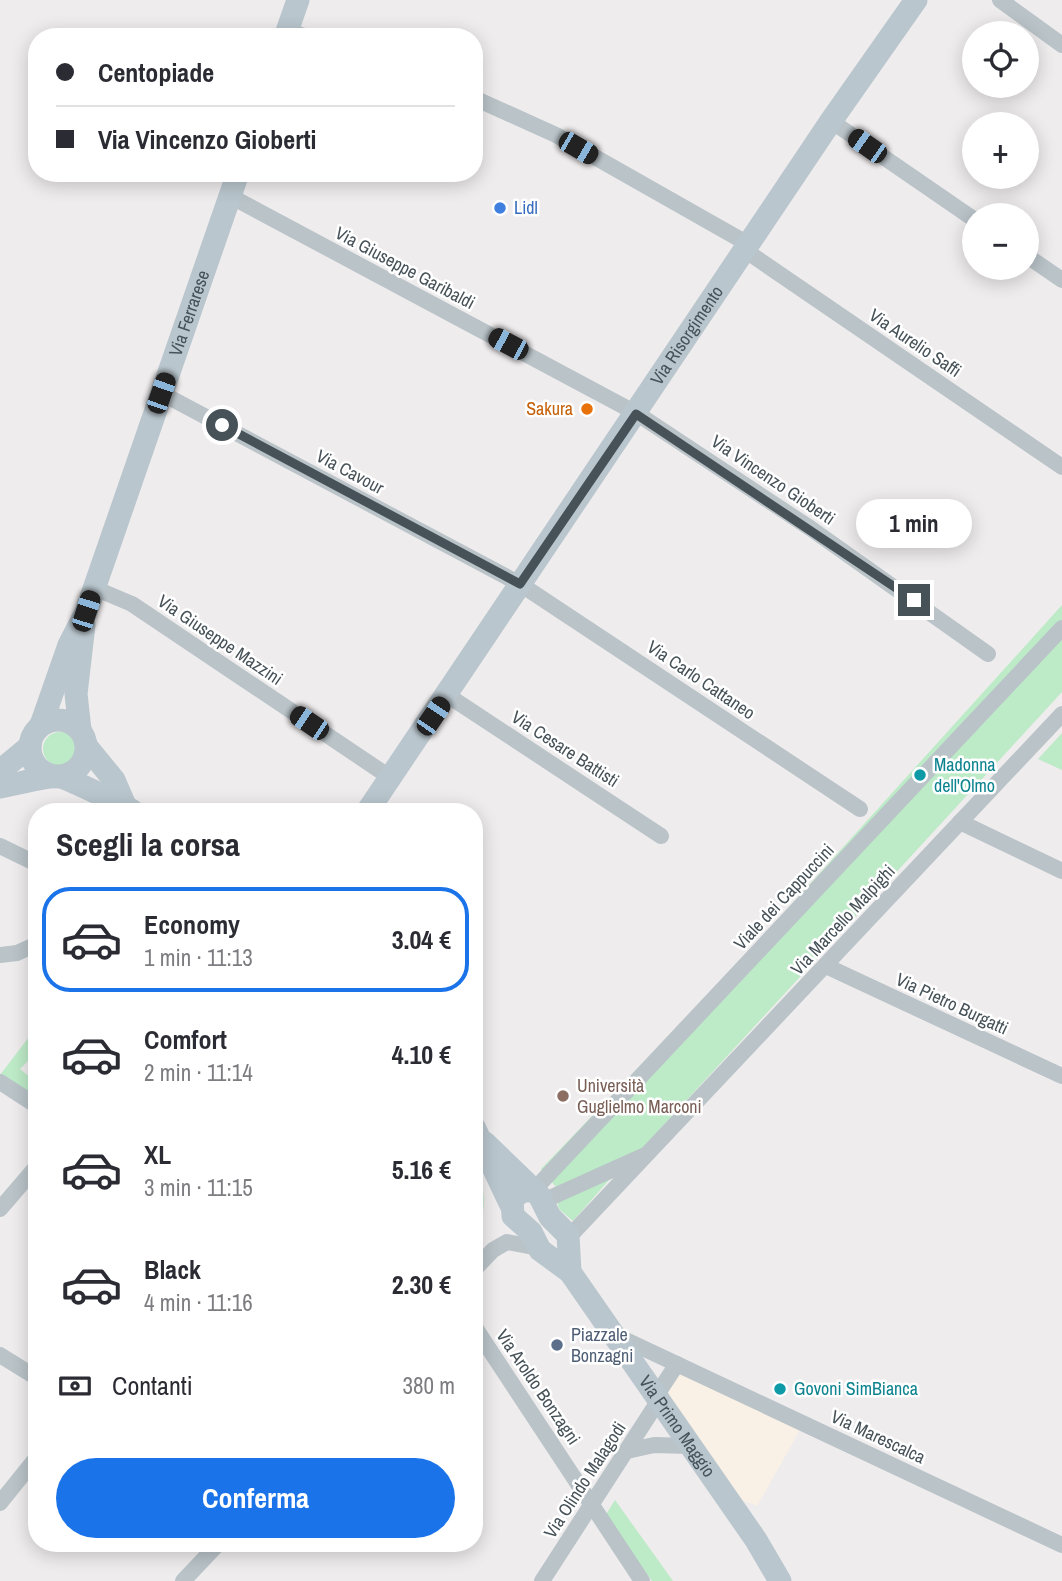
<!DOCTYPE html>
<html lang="it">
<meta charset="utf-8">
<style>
body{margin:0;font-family:"Archivo Narrow",sans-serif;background:#f2f2f3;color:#2b2b33;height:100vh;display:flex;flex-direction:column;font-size:26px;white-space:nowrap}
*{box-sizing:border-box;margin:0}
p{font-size:23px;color:#7c7c81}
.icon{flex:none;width:38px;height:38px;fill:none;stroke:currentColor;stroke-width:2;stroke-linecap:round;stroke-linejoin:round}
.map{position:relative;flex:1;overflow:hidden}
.sheet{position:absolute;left:28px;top:803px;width:455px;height:749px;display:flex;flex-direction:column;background:#fff;border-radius:28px;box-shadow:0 4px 18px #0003}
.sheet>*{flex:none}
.banner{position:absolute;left:28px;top:28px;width:455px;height:154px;border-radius:28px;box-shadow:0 4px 18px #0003;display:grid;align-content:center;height:154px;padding:0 28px;background:#fff}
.controls{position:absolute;left:962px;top:21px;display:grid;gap:14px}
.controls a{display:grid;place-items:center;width:77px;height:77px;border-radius:50%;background:#fff;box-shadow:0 4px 18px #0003;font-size:35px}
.end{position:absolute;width:32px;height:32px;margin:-16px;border:9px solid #465258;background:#fff;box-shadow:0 0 0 4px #fff}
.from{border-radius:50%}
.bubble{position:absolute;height:49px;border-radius:24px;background:#fff;box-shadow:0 4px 18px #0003;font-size:23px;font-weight:700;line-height:49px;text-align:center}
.car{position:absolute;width:21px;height:42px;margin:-21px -10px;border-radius:9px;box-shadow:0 0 5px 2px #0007;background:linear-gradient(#222 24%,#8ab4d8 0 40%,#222 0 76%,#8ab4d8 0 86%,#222 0)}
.banner b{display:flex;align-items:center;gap:24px;height:66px;font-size:26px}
.banner b+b{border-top:2px solid #e1e1e2}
.banner i{width:18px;height:18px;background:#2b2b33}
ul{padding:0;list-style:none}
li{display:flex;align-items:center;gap:21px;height:105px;margin:0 14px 10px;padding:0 14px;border:4px solid transparent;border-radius:28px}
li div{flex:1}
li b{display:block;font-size:26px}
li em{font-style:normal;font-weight:700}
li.active{border-color:#1a73e8}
li>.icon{width:63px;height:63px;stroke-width:1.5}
h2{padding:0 28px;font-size:32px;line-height:84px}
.pay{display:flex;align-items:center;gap:18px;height:77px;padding:0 28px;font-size:26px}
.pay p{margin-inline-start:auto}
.primary-button{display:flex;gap:14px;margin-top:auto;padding:14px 28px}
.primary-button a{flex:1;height:80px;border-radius:42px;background:#1a73e8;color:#fff;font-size:28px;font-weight:700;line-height:80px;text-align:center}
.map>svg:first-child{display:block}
.commercial{fill:#faf1e6}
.green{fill:#bdeac7}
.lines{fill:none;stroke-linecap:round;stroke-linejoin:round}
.street{stroke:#b9c3c8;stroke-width:16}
.secondary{stroke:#b9c6cd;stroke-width:23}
.route{stroke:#465258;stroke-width:9}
.shop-dot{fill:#3f7fe0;stroke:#fff;stroke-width:2.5}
.food-dot{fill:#e8710a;stroke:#fff;stroke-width:2.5}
.culture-dot{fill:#0f9aa8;stroke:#fff;stroke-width:2.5}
.education-dot{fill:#8d6e63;stroke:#fff;stroke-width:2.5}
.service-dot{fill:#5c6f8a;stroke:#fff;stroke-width:2.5}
.labels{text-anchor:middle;stroke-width:5;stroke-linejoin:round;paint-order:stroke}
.shop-label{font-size:18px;fill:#366cbe;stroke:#fff;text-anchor:start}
.street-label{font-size:18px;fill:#465258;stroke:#fff}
.food-label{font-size:18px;fill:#c56008;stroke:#fff;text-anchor:end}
.culture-label{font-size:18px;fill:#0d838f;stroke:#fff;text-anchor:start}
.education-label{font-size:18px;fill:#785e54;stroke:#fff;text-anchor:start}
.service-label{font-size:18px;fill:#4e5e75;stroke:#fff;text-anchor:start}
</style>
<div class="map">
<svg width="1062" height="1581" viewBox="0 0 1062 1581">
<rect width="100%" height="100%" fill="#efeced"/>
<!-- commercial -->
<polygon class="commercial" points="681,1370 801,1428 757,1506 737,1498 667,1394"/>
<!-- green -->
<g class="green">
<polygon points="1062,605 1062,692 639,1152 556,1187 541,1169 733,969"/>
<circle cx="60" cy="749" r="17"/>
<polygon points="1062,733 1062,770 1038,759"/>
<polygon points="29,1037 37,1044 37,1052 20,1069 37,1083 37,1099 0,1075"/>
<path d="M474 1162C488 1194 486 1211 474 1243Z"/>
<polygon points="616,1172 573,1221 559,1209 557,1201"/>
<polygon points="615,1500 673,1581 652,1581 605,1516"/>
</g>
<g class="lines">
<!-- street -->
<g class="street">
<polyline points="1000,0 1062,45"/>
<polyline points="288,30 306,37"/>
<polyline points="474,98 556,135 750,245"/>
<polyline points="831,121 975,220"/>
<polyline points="230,196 636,413 810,528 988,654"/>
<polyline points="746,251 1062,467"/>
<polyline points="1027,256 1062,280"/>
<polyline points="161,393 520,584 860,809"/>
<polyline points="94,588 132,604 391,778"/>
<polyline points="447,695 661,836"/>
<polyline points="960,822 1062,871"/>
<polyline points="0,846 37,864"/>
<polyline points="0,955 17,953 37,944"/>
<polyline points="826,966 1062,1076"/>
<polyline points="0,1082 37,1106"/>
<polyline points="533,1191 1062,628"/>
<polyline points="543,1201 643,1156"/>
<polyline points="0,1209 37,1166"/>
<polyline points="568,1238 1062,714"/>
<polyline points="474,1270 493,1250 507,1242 539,1248"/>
<polyline points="474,1326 642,1581"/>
<polyline points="615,1335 1062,1545"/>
<polyline points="0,1355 37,1378"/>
<polyline points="656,1396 677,1364"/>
<polyline points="627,1451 654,1445 691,1446"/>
<polyline points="0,1503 37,1457"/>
<polyline points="183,1581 218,1544"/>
<polyline points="542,1581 659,1400"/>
</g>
<!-- secondary -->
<g class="secondary">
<polyline points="285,37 298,0"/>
<circle cx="58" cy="748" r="28"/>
<path id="s1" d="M41 725 69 645 86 612 238 173"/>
<polyline points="80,730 76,694 84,625"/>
<polyline points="87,747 114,780 124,803"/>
<polyline points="0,771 30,746"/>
<path d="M0 787C15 785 46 775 60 777 67 778 128 807 134 812"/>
<path id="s2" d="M367 812 831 121 916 0"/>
<polyline points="474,1127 510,1203"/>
<polyline points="485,1143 539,1195 550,1217 568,1235 570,1272"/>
<path id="s3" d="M533 1191H521L512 1200 513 1216 531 1232 540 1250 570 1272 756 1540 780 1581"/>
</g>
</g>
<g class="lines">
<!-- route -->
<polyline class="route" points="222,425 520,584 636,414 914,600"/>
</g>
<!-- markers -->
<circle class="shop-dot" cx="500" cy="208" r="7"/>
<circle class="food-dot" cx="587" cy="409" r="7"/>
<g class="culture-dot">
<circle cx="920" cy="775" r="7"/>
<circle cx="780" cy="1389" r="7"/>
</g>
<circle class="education-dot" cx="563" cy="1096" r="7"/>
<circle class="service-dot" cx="557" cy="1345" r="7"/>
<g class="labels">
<!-- shop labels -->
<g class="shop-label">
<text x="514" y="214">Lidl</text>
</g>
<!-- street labels -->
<g class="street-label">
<text transform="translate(405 268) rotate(28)" y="6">Via Giuseppe Garibaldi</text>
<text dy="6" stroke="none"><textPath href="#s1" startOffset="438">Via Ferrarese</textPath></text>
<text dy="6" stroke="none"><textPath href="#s2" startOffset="574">Via Risorgimento</textPath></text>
<text transform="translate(915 343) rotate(34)" y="6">Via Aurelio Saffi</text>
<text transform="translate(350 472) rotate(28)" y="6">Via Cavour</text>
<text transform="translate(773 480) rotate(34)" y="6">Via Vincenzo Gioberti</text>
<text transform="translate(220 640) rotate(34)" y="6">Via Giuseppe Mazzini</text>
<text transform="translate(701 680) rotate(34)" y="6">Via Carlo Cattaneo</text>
<text transform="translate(565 749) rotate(33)" y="6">Via Cesare Battisti</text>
<text transform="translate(784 897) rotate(-47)" y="6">Viale dei Cappuccini</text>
<text transform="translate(843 920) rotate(-47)" y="6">Via Marcello Malpighi</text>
<text transform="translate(952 1004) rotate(25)" y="6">Via Pietro Burgatti</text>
<text transform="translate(538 1387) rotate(56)" y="6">Via Aroldo Bonzagni</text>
<text dy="6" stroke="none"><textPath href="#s3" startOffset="310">Via Primo Maggio</textPath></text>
<text transform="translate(878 1437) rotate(25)" y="6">Via Marescalca</text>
<text transform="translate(585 1480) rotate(-57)" y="6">Via Olindo Malagodi</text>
</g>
<!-- food labels -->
<g class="food-label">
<text x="573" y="415">Sakura</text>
</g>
<!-- culture labels -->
<g class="culture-label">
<text x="934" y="771">Madonna<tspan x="934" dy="21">dell'Olmo</tspan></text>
<text x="794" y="1395">Govoni SimBianca</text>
</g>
<!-- education labels -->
<g class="education-label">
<text x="577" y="1092">Università<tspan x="577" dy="21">Guglielmo Marconi</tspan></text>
</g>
<!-- service labels -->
<g class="service-label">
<text x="571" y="1341">Piazzale<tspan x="571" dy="21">Bonzagni</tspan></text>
</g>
</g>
</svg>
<div class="controls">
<a><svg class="icon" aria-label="locate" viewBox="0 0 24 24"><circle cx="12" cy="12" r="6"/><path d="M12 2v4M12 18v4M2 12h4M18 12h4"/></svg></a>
<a>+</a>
<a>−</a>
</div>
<i class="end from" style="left:222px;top:425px"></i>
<i class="end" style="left:914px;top:600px"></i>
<div class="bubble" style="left:856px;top:499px;width:116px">1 min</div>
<i class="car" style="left:867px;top:146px;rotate:305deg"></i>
<i class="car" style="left:578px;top:148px;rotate:120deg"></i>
<i class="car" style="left:508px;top:344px;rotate:298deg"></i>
<i class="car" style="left:161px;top:393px;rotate:19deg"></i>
<i class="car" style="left:86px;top:611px;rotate:18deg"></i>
<i class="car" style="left:433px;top:716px;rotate:34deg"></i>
<i class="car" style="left:309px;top:723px;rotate:304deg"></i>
<div class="banner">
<b><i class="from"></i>Centopiade</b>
<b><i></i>Via Vincenzo Gioberti</b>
</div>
<section class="sheet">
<h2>Scegli la corsa</h2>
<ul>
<li class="active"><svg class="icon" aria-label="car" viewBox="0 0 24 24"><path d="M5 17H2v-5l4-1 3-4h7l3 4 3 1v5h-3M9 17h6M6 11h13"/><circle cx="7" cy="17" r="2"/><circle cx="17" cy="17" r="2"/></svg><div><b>Economy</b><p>1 min · 11:13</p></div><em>3.04 €</em></li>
<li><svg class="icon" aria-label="car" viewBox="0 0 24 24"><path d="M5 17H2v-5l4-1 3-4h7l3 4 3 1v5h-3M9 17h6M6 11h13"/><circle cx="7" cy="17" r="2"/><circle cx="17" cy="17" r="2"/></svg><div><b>Comfort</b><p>2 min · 11:14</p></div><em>4.10 €</em></li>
<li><svg class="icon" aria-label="car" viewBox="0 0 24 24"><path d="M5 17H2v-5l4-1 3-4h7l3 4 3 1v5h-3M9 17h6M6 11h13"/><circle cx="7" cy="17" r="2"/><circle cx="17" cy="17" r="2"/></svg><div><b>XL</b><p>3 min · 11:15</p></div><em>5.16 €</em></li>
<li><svg class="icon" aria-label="car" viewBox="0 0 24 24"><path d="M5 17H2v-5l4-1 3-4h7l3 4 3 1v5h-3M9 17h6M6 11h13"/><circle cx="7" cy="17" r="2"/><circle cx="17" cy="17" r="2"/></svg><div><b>Black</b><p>4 min · 11:16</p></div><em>2.30 €</em></li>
</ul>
<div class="pay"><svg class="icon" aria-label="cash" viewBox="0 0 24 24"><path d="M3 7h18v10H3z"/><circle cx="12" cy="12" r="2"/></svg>Contanti<p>380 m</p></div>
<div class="primary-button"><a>Conferma</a></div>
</section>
</div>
